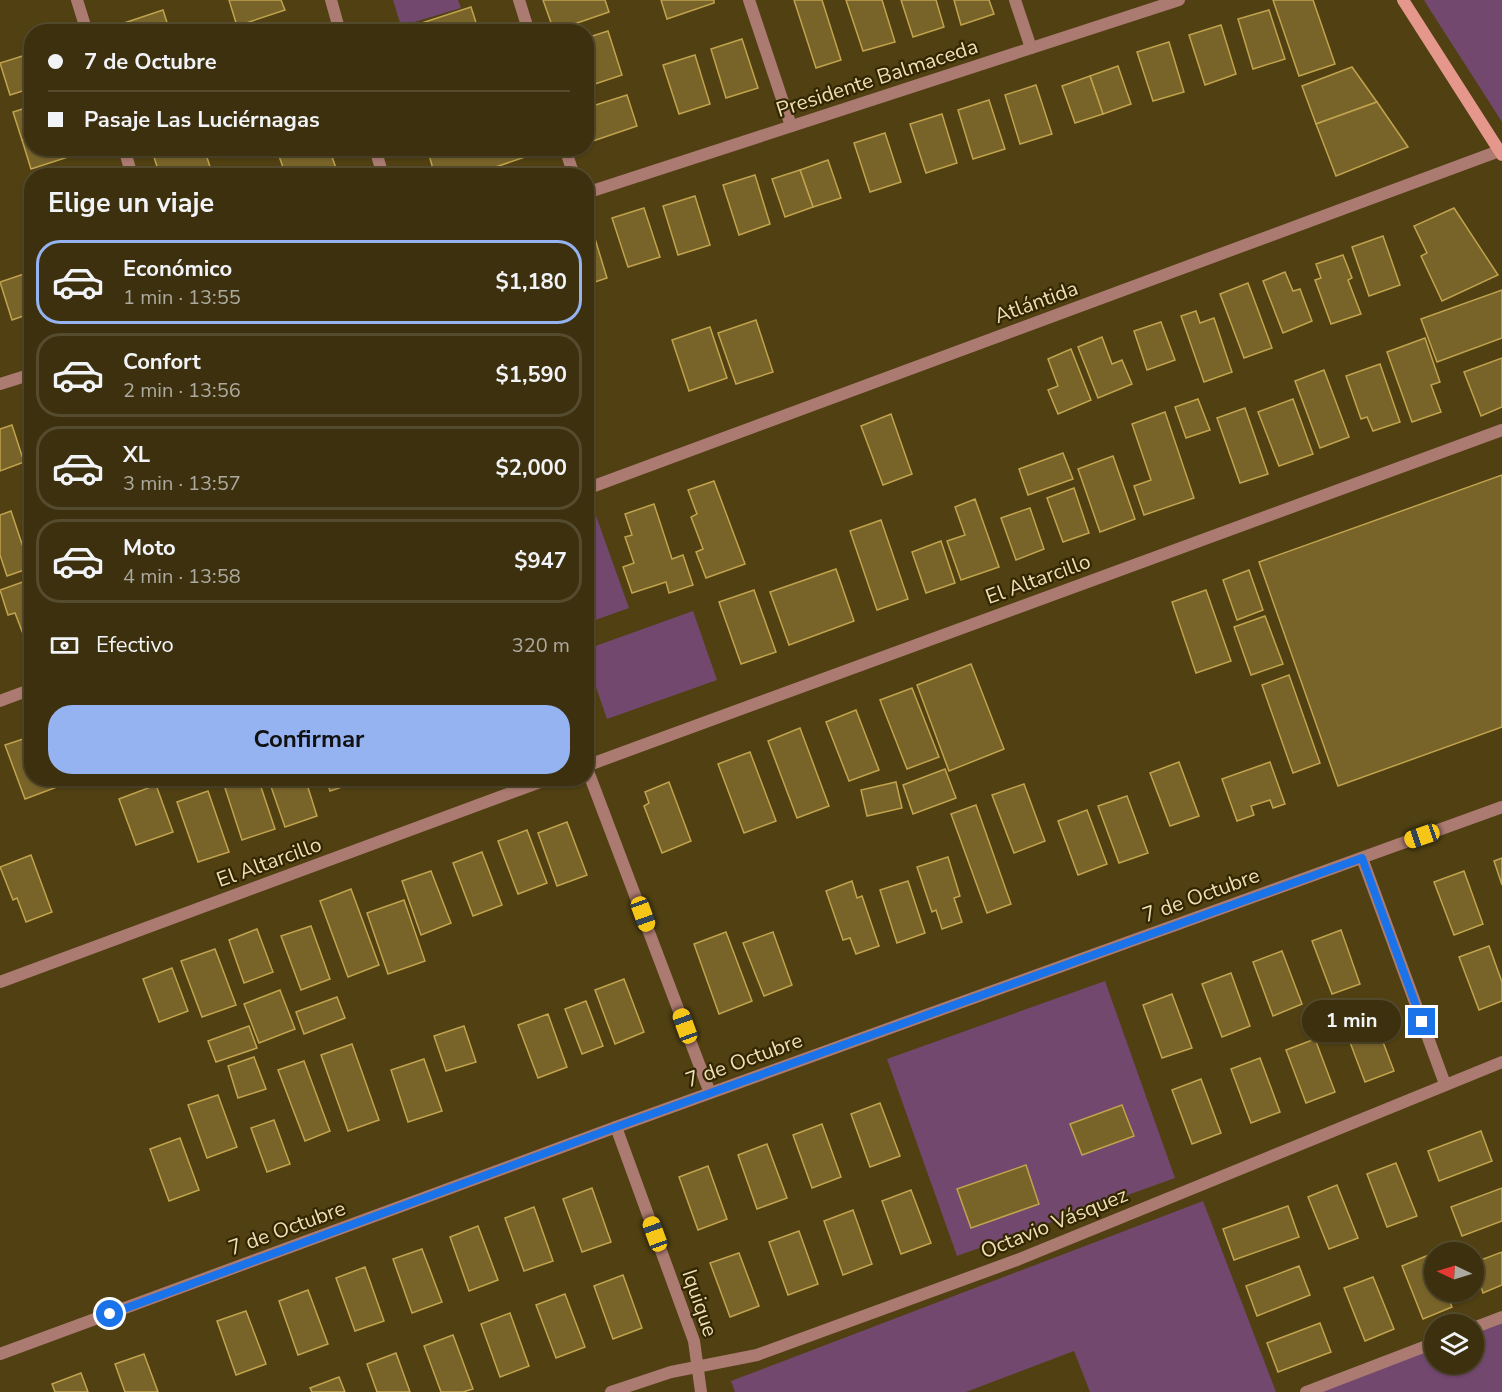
<!DOCTYPE html>
<html lang="es">
<meta charset="utf-8">
<style>
body{margin:0;font-family:"Nunito Sans",sans-serif;background:#433817;color:#f1f3f6;height:100vh;display:flex;flex-direction:column;font-size:22px;white-space:nowrap}
*{box-sizing:border-box;margin:0}
p{font-size:20px;color:#aca99e}
.icon{flex:none;width:33px;height:33px;fill:none;stroke:currentColor;stroke-width:2;stroke-linecap:round;stroke-linejoin:round}
.map{position:relative;flex:1;overflow:hidden}
.sheet{position:absolute;left:24px;top:168px;width:570px;height:618px;display:flex;flex-direction:column;background:#3c300e;border-radius:24px;box-shadow:0 2px 4px #0004,0 0 0 2px #554b2e}
.sheet>*{flex:none}
.top-card{position:absolute;left:24px;top:24px;width:570px;height:132px;border-radius:24px;box-shadow:0 2px 4px #0004,0 0 0 2px #554b2e;display:grid;align-content:center;height:132px;padding:0 24px;background:#3c300e}
.needle{width:39px;rotate:274deg}
.fabs{position:absolute;left:1424px;top:1242px;display:grid;gap:12px}
.fabs a{display:grid;place-items:center;width:60px;height:60px;border-radius:50%;background:#3c300e;box-shadow:0 2px 4px #0004,0 0 0 2px #554b2e;font-size:30px}
.end{position:absolute;width:27px;height:27px;margin:-14px;border:8px solid #1a73e8;background:#fff;box-shadow:0 0 0 3px #fff}
.from{border-radius:50%}
.bubble{position:absolute;height:42px;border-radius:21px;background:#3c300e;box-shadow:0 2px 4px #0004,0 0 0 2px #554b2e;font-size:20px;font-weight:700;line-height:42px;text-align:center}
.car{position:absolute;width:18px;height:36px;margin:-18px -9px;border-radius:8px;box-shadow:0 0 4px 2px #0007;background:linear-gradient(#f5c518 24%,#345 0 40%,#f5c518 0 76%,#345 0 86%,#f5c518 0)}
.top-card b{display:flex;align-items:center;gap:21px;height:57px;font-size:22px}
.top-card b+b{border-top:2px solid #554b2e}
.top-card i{width:15px;height:15px;background:#f1f3f6}
ul{padding:0;list-style:none}
li{display:flex;align-items:center;gap:18px;height:84px;margin:0 12px 9px;padding:0 12px;border:3px solid #554b2e;border-radius:24px}
li div{flex:1}
li b{display:block;font-size:22px}
li em{font-style:normal;font-weight:700}
li.selected{border-color:#95b2f1}
li>.icon{width:54px;height:54px;stroke-width:1.5}
h2{padding:0 24px;font-size:27px;line-height:72px}
.pay{display:flex;align-items:center;gap:15px;height:66px;padding:0 24px;font-size:22px}
.pay p{margin-inline-start:auto}
.button{display:flex;gap:12px;margin-top:auto;padding:12px 24px}
.button a{flex:1;height:69px;border-radius:24px;background:#95b2f1;color:#111;font-size:24px;font-weight:700;line-height:69px;text-align:center}
.map>svg:first-child{display:block}
.green{fill:#72486e}
.building{fill:#786429;stroke:#c1a34e;stroke-width:1.5}
.lines{fill:none;stroke-linecap:round;stroke-linejoin:round}
.street{stroke:#ab7a71;stroke-width:12}
.secondary{stroke:#e5978b;stroke-width:12}
.route{stroke:#1a73e8;stroke-width:8}
.labels{text-anchor:middle;stroke-width:4.5;stroke-linejoin:round;paint-order:stroke}
.street-label{font-size:21px;fill:#efdfb7;stroke:#332702}
</style>
<div class="map">
<svg width="1502" height="1392" viewBox="0 0 1502 1392">
<rect width="100%" height="100%" fill="#504012"/>
<!-- green -->
<g class="green">
<polygon points="393,0 458,0 461,8 401,26"/>
<polygon points="1424,0 1502,0 1502,122 1427,5"/>
<polygon points="595,513 629,608 587,623 587,516"/>
<polygon points="693,611 717,680 607,719 587,661 587,649"/>
<polygon points="1105,981 1175,1178 957,1256 887,1059"/>
<polygon points="1203,1201 1276,1392 1090,1392 1074,1351 966,1392 735,1392 731,1381"/>
<polygon points="1502,1321 1502,1392 1317,1392 1434,1347 1434,1364 1473,1364 1473,1332"/>
</g>
<!-- building -->
<g class="building">
<polygon points="229,0 281,0 285,10 237,26"/>
<polygon points="543,0 605,0 609,12 554,31"/>
<polygon points="661,0 714,0 714,3 667,19"/>
<polygon points="794,0 822,0 841,60 816,68"/>
<polygon points="846,0 882,0 895,42 863,51"/>
<polygon points="901,0 936,0 944,27 913,37"/>
<polygon points="954,0 989,0 994,14 961,25"/>
<polygon points="1273,0 1313,0 1335,64 1299,76"/>
<polygon points="471,7 479,32 394,32"/>
<polygon points="163,10 170,32 117,32 115,26"/>
<polygon points="1269,10 1285,59 1253,69 1238,19"/>
<polygon points="289,24 292,32 266,32"/>
<polygon points="1221,25 1236,74 1205,85 1189,35"/>
<polygon points="608,31 622,75 586,87 586,38"/>
<polygon points="742,39 758,88 726,98 711,49"/>
<polygon points="1169,42 1184,92 1153,101 1137,52"/>
<polygon points="32,53 32,88 10,95 0,63"/>
<polygon points="695,55 710,104 679,114 663,65"/>
<polygon points="1118,66 1131,104 1103,114 1090,76"/>
<polygon points="1352,67 1377,102 1316,124 1302,86"/>
<polygon points="1090,76 1103,114 1075,123 1062,86"/>
<polygon points="1036,85 1052,134 1020,144 1005,95"/>
<polygon points="627,95 637,126 590,142 586,131 586,108"/>
<polygon points="989,100 1005,149 973,159 958,110"/>
<polygon points="1377,102 1408,147 1336,176 1316,124"/>
<polygon points="32,106 32,137 22,140 13,112"/>
<polygon points="942,114 957,163 926,173 910,124"/>
<polygon points="885,133 901,182 870,192 854,143"/>
<polygon points="32,137 32,148 66,148 68,157 31,169 22,140"/>
<polygon points="170,148 204,148 211,170 193,176 160,176 153,154"/>
<polygon points="301,148 329,148 337,171 325,176 286,176 279,156"/>
<polygon points="427,148 526,148 528,156 469,176 435,176"/>
<polygon points="828,160 841,198 813,207 800,170"/>
<polygon points="800,170 813,207 785,217 772,179"/>
<polygon points="755,175 770,224 739,235 723,185"/>
<polygon points="695,196 710,245 678,255 663,206"/>
<polygon points="644,208 660,257 628,267 612,218"/>
<polygon points="1454,208 1498,275 1442,301 1421,256 1427,253 1414,226"/>
<polygon points="592,229 607,278 586,285 586,230"/>
<polygon points="1383,236 1400,285 1369,296 1352,247"/>
<polygon points="1343,255 1352,278 1348,280 1361,314 1331,324 1315,280 1321,278 1316,264"/>
<polygon points="1285,272 1293,291 1300,289 1312,321 1283,333 1263,281"/>
<polygon points="27,273 32,286 32,313 12,320 0,282"/>
<polygon points="1248,283 1272,348 1244,358 1220,294"/>
<polygon points="1502,290 1502,338 1437,362 1421,319"/>
<polygon points="1196,311 1200,323 1214,318 1232,372 1204,382 1181,316"/>
<polygon points="756,320 773,372 736,384 718,333"/>
<polygon points="1161,322 1175,360 1147,370 1134,331"/>
<polygon points="710,327 727,378 689,391 672,340"/>
<polygon points="1102,337 1112,364 1122,360 1132,384 1098,398 1078,347"/>
<polygon points="1425,338 1440,382 1431,385 1441,412 1412,422 1387,352"/>
<polygon points="1071,349 1091,400 1058,414 1048,390 1058,386 1048,359"/>
<polygon points="1502,358 1502,407 1481,416 1464,372"/>
<polygon points="1380,364 1400,422 1373,431 1367,417 1361,419 1346,376"/>
<polygon points="1324,370 1349,437 1320,448 1295,381"/>
<polygon points="1198,399 1210,430 1186,438 1175,407"/>
<polygon points="1293,399 1313,454 1279,466 1258,412"/>
<polygon points="1245,408 1268,474 1240,483 1217,418"/>
<polygon points="1165,412 1194,498 1144,515 1134,486 1151,480 1132,424"/>
<polygon points="891,414 912,474 883,485 861,426"/>
<polygon points="12,425 24,462 0,471 0,429"/>
<polygon points="1063,453 1073,479 1028,495 1019,469"/>
<polygon points="1113,456 1135,519 1100,532 1078,469"/>
<polygon points="1502,475 1502,727 1338,786 1259,562"/>
<polygon points="714,481 745,564 706,578 696,552 703,549 691,517 697,514 688,490"/>
<polygon points="1074,488 1089,533 1063,542 1047,498"/>
<polygon points="975,499 999,567 961,580 947,541 965,535 955,507"/>
<polygon points="654,504 672,559 683,555 693,585 669,593 666,582 632,593 623,567 634,563 625,537 632,535 625,514"/>
<polygon points="1030,508 1044,549 1016,560 1001,518"/>
<polygon points="11,511 30,568 7,576 0,555 0,515"/>
<polygon points="881,520 908,599 877,610 850,531"/>
<polygon points="941,541 955,583 926,593 912,552"/>
<polygon points="836,569 854,621 789,645 770,592"/>
<polygon points="1249,570 1263,610 1237,620 1223,580"/>
<polygon points="31,579 32,636 25,639 15,613 8,615 0,590"/>
<polygon points="754,590 776,652 741,664 719,602"/>
<polygon points="1206,590 1231,661 1196,673 1172,602"/>
<polygon points="1265,616 1283,664 1251,675 1234,627"/>
<polygon points="971,664 1004,749 949,771 917,685"/>
<polygon points="1289,675 1320,763 1293,773 1262,685"/>
<polygon points="912,688 939,757 907,769 880,700"/>
<polygon points="856,710 879,770 849,781 826,722"/>
<polygon points="800,728 829,806 797,818 768,741"/>
<polygon points="32,736 32,778 54,778 57,787 25,799 5,745"/>
<polygon points="750,752 776,821 744,833 718,764"/>
<polygon points="1179,762 1199,816 1170,826 1150,773"/>
<polygon points="1270,762 1285,804 1273,808 1270,800 1251,806 1254,815 1237,821 1222,779"/>
<polygon points="945,769 956,798 913,814 903,785"/>
<polygon points="67,778 84,778 69,784"/>
<polygon points="252,778 258,778 275,829 242,840 225,788"/>
<polygon points="268,778 305,778 317,816 285,827"/>
<polygon points="326,778 359,778 360,781 330,791"/>
<polygon points="387,778 410,778 410,779 389,786"/>
<polygon points="669,782 691,841 662,853 644,806 649,803 645,792"/>
<polygon points="896,782 902,808 867,816 861,790"/>
<polygon points="1024,784 1045,841 1014,853 992,795"/>
<polygon points="156,785 173,832 136,845 119,799"/>
<polygon points="208,791 229,852 198,862 177,802"/>
<polygon points="1127,796 1148,853 1119,863 1098,806"/>
<polygon points="976,805 1011,904 987,913 951,814"/>
<polygon points="1087,810 1107,864 1078,875 1058,821"/>
<polygon points="567,822 587,875 557,886 538,833"/>
<polygon points="527,830 547,883 518,894 498,841"/>
<polygon points="482,852 502,905 473,916 453,863"/>
<polygon points="31,855 52,912 26,922 17,898 13,900 0,867"/>
<polygon points="948,857 960,896 954,898 962,922 942,929 936,910 932,912 917,867"/>
<polygon points="1502,858 1502,885 1494,861"/>
<polygon points="431,871 451,923 421,935 402,881"/>
<polygon points="1464,871 1483,924 1454,935 1434,882"/>
<polygon points="852,881 857,898 862,896 879,946 856,954 850,938 843,940 826,891"/>
<polygon points="908,881 925,933 897,943 880,890"/>
<polygon points="351,889 379,965 348,977 320,901"/>
<polygon points="404,900 425,961 388,974 367,913"/>
<polygon points="311,926 330,979 301,990 281,936"/>
<polygon points="257,929 273,972 244,983 229,940"/>
<polygon points="1341,930 1360,984 1332,994 1312,941"/>
<polygon points="726,932 752,1001 719,1014 694,944"/>
<polygon points="773,932 792,985 764,996 743,943"/>
<polygon points="1489,946 1502,982 1502,1001 1479,1010 1459,957"/>
<polygon points="215,949 236,1005 202,1017 181,961"/>
<polygon points="1282,951 1302,1004 1273,1016 1253,962"/>
<polygon points="172,968 188,1011 159,1022 143,979"/>
<polygon points="1231,973 1250,1026 1222,1037 1202,984"/>
<polygon points="624,979 644,1032 615,1044 595,990"/>
<polygon points="280,990 295,1029 259,1043 244,1004"/>
<polygon points="1172,994 1192,1048 1162,1058 1143,1005"/>
<polygon points="337,997 345,1018 304,1034 296,1012"/>
<polygon points="586,1001 603,1046 582,1054 565,1009"/>
<polygon points="548,1014 567,1067 538,1078 518,1025"/>
<polygon points="1374,1018 1394,1071 1365,1082 1345,1029"/>
<polygon points="249,1026 257,1048 216,1062 208,1041"/>
<polygon points="464,1026 476,1062 446,1071 434,1036"/>
<polygon points="1315,1039 1335,1092 1306,1103 1286,1050"/>
<polygon points="352,1044 379,1120 348,1131 321,1055"/>
<polygon points="254,1057 266,1089 238,1098 228,1066"/>
<polygon points="1260,1058 1280,1112 1251,1123 1231,1069"/>
<polygon points="424,1059 442,1111 408,1122 391,1070"/>
<polygon points="304,1061 330,1131 305,1141 278,1070"/>
<polygon points="1201,1079 1221,1133 1192,1144 1172,1090"/>
<polygon points="218,1095 237,1147 207,1158 188,1105"/>
<polygon points="880,1103 900,1156 870,1167 851,1114"/>
<polygon points="1122,1105 1134,1136 1082,1155 1070,1124"/>
<polygon points="274,1120 290,1164 267,1172 251,1128"/>
<polygon points="822,1124 841,1177 812,1188 793,1135"/>
<polygon points="1481,1131 1492,1161 1439,1181 1428,1151"/>
<polygon points="180,1138 199,1190 169,1201 150,1149"/>
<polygon points="767,1144 787,1198 757,1209 738,1155"/>
<polygon points="1396,1163 1417,1216 1387,1227 1367,1174"/>
<polygon points="1026,1165 1039,1204 971,1228 957,1189"/>
<polygon points="708,1166 727,1219 698,1230 679,1177"/>
<polygon points="1337,1185 1358,1238 1329,1249 1308,1197"/>
<polygon points="592,1188 611,1242 582,1252 563,1199"/>
<polygon points="1502,1188 1502,1221 1462,1236 1451,1207"/>
<polygon points="911,1190 931,1243 901,1254 882,1201"/>
<polygon points="1288,1206 1299,1237 1234,1260 1223,1229"/>
<polygon points="534,1207 553,1261 524,1271 505,1218"/>
<polygon points="853,1210 872,1264 843,1275 824,1221"/>
<polygon points="478,1226 498,1280 469,1291 450,1237"/>
<polygon points="799,1231 818,1284 788,1295 769,1242"/>
<polygon points="422,1249 442,1302 412,1313 393,1259"/>
<polygon points="1502,1252 1502,1285 1483,1293 1473,1263"/>
<polygon points="739,1253 759,1306 730,1317 710,1263"/>
<polygon points="1431,1254 1434,1262 1434,1292 1446,1292 1452,1307 1423,1319 1402,1266"/>
<polygon points="1299,1266 1310,1295 1257,1316 1246,1286"/>
<polygon points="365,1267 384,1321 355,1331 336,1278"/>
<polygon points="623,1275 642,1328 613,1339 594,1286"/>
<polygon points="1373,1277 1394,1329 1365,1341 1344,1288"/>
<polygon points="308,1290 328,1344 298,1355 279,1301"/>
<polygon points="565,1294 585,1347 556,1358 536,1305"/>
<polygon points="246,1311 266,1364 236,1375 217,1321"/>
<polygon points="510,1313 529,1366 500,1377 481,1324"/>
<polygon points="1320,1323 1331,1352 1278,1372 1267,1343"/>
<polygon points="453,1335 473,1389 463,1392 441,1392 424,1346"/>
<polygon points="396,1353 410,1392 377,1392 367,1364"/>
<polygon points="144,1354 158,1392 125,1392 115,1364"/>
<polygon points="81,1373 88,1392 55,1392 52,1384"/>
<polygon points="339,1377 345,1392 312,1392 310,1388"/>
</g>
<g class="lines">
<!-- street -->
<g class="street">
<polyline points="77,0 87,32"/>
<polyline points="331,0 340,32"/>
<polyline points="519,0 529,32"/>
<polyline points="749,0 791,126"/>
<polyline points="1015,0 1031,48"/>
<polyline points="124,148 132,176"/>
<polyline points="375,148 383,176"/>
<polyline points="565,148 574,176"/>
<polyline points="586,193 1179,0"/>
<polyline points="0,384 32,374"/>
<polyline points="586,489 1499,151"/>
<polyline points="0,701 32,689"/>
<polyline points="586,766 1502,430"/>
<polyline points="586,766 710,1093"/>
<polyline points="1362,858 1445,1084"/>
<polyline points="0,982 551,778"/>
<polyline points="616,1127 694,1341 701,1392"/>
<polyline points="1473,1328 1502,1317"/>
<polyline points="0,1354 616,1127 1502,807"/>
<polyline points="611,1392 671,1372 757,1355 1017,1260 1502,1062"/>
<polyline points="1306,1392 1434,1343"/>
</g>
<!-- secondary -->
<polyline class="secondary" points="1403,0 1502,155"/>
</g>
<g class="lines">
<!-- route -->
<polyline class="route" points="110,1314 616,1127 1362,858 1422,1022"/>
</g>
<g class="labels">
<!-- street labels -->
<g class="street-label">
<text transform="translate(877 78) rotate(-18)" y="7">Presidente Balmaceda</text>
<text transform="translate(1036 302) rotate(-20)" y="7">Atlántida</text>
<text transform="translate(1038 579) rotate(-20)" y="7">El Altarcillo</text>
<text transform="translate(269 862) rotate(-20)" y="7">El Altarcillo</text>
<text transform="translate(1201 895) rotate(-20)" y="7">7 de Octubre</text>
<text transform="translate(744 1060) rotate(-20)" y="7">7 de Octubre</text>
<text transform="translate(1054 1223) rotate(-22)" y="7">Octavio Vásquez</text>
<text transform="translate(287 1228) rotate(-20)" y="7">7 de Octubre</text>
<text transform="translate(700 1303) rotate(71)" y="7">Iquique</text>
</g>
</g>
</svg>
<div class="fabs">
<a><svg class="needle" viewBox="-14 -14 28 28"><path d="M0-13l5 13h-10z" fill="#e53935"/><path d="M0 13l5-13h-10z" fill="#aca99e"/></svg></a>
<a><svg class="icon" aria-label="layers" viewBox="0 0 24 24"><path d="M12 4l9 5-9 5-9-5zM3 14l9 5 9-5"/></svg></a>
</div>
<i class="end from" style="left:110px;top:1314px"></i>
<i class="end" style="left:1422px;top:1022px"></i>
<div class="bubble" style="left:1302px;top:1000px;width:99px">1 min</div>
<i class="car" style="left:1422px;top:836px;rotate:251deg"></i>
<i class="car" style="left:643px;top:914px;rotate:160deg"></i>
<i class="car" style="left:685px;top:1026px;rotate:340deg"></i>
<i class="car" style="left:655px;top:1234px;rotate:340deg"></i>
<div class="top-card">
<b><i class="from"></i>7 de Octubre</b>
<b><i></i>Pasaje Las Luciérnagas</b>
</div>
<section class="sheet">
<h2>Elige un viaje</h2>
<ul>
<li class="selected"><svg class="icon" aria-label="car" viewBox="0 0 24 24"><path d="M5 17H2v-5l4-1 3-4h7l3 4 3 1v5h-3M9 17h6M6 11h13"/><circle cx="7" cy="17" r="2"/><circle cx="17" cy="17" r="2"/></svg><div><b>Económico</b><p>1 min · 13:55</p></div><em>$1,180</em></li>
<li><svg class="icon" aria-label="car" viewBox="0 0 24 24"><path d="M5 17H2v-5l4-1 3-4h7l3 4 3 1v5h-3M9 17h6M6 11h13"/><circle cx="7" cy="17" r="2"/><circle cx="17" cy="17" r="2"/></svg><div><b>Confort</b><p>2 min · 13:56</p></div><em>$1,590</em></li>
<li><svg class="icon" aria-label="car" viewBox="0 0 24 24"><path d="M5 17H2v-5l4-1 3-4h7l3 4 3 1v5h-3M9 17h6M6 11h13"/><circle cx="7" cy="17" r="2"/><circle cx="17" cy="17" r="2"/></svg><div><b>XL</b><p>3 min · 13:57</p></div><em>$2,000</em></li>
<li><svg class="icon" aria-label="car" viewBox="0 0 24 24"><path d="M5 17H2v-5l4-1 3-4h7l3 4 3 1v5h-3M9 17h6M6 11h13"/><circle cx="7" cy="17" r="2"/><circle cx="17" cy="17" r="2"/></svg><div><b>Moto</b><p>4 min · 13:58</p></div><em>$947</em></li>
</ul>
<div class="pay"><svg class="icon" aria-label="cash" viewBox="0 0 24 24"><path d="M3 7h18v10H3z"/><circle cx="12" cy="12" r="2"/></svg>Efectivo<p>320 m</p></div>
<div class="button"><a>Confirmar</a></div>
</section>
</div>
